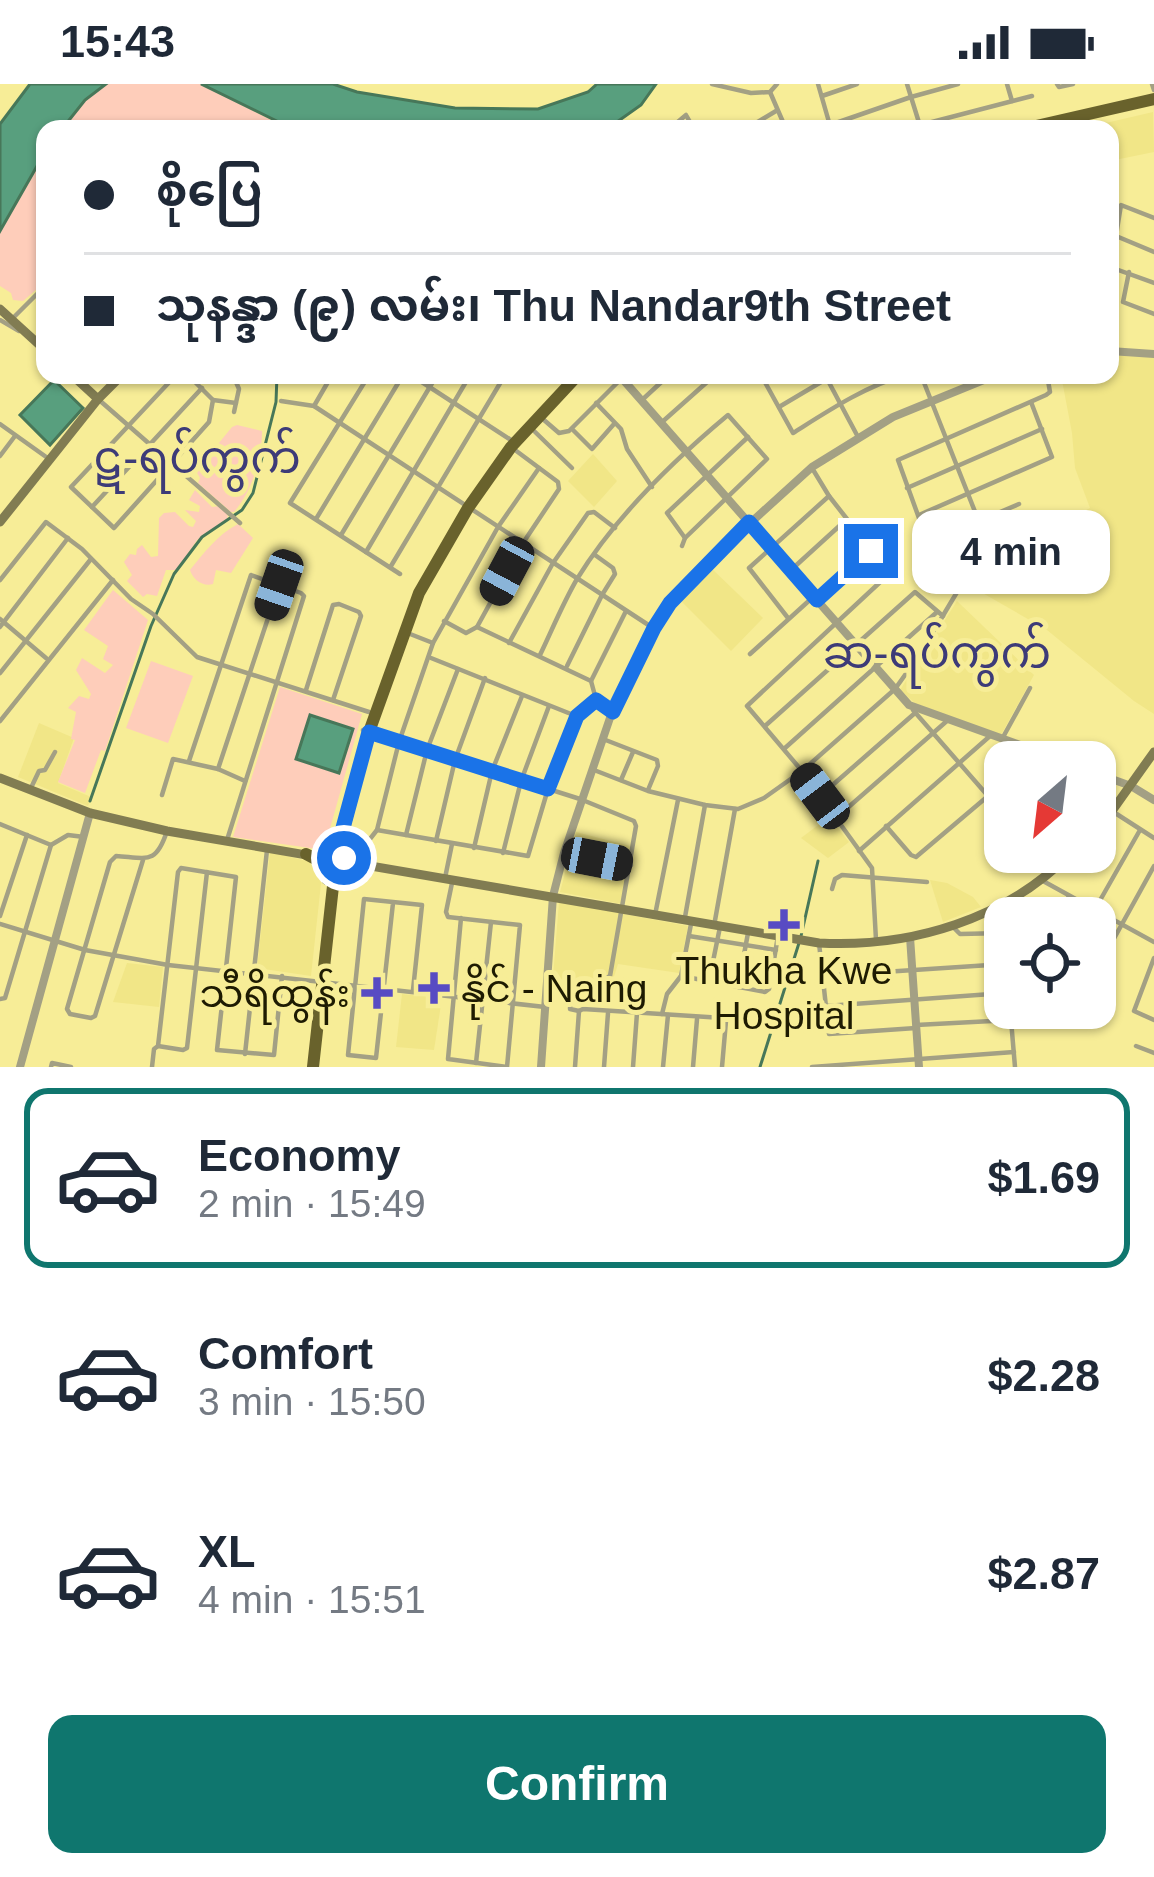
<!DOCTYPE html>
<meta charset="utf-8">
<style>
body{margin:0;font-family:Arial,"Noto Sans Myanmar",sans-serif;background:#f2f2f3;color:#1f2937;height:100vh;display:flex;flex-direction:column;font-size:45px;white-space:nowrap}
*{box-sizing:border-box;margin:0}
p{font-size:39px;color:#747a83}
.icon{flex:none;width:66px;height:66px;fill:none;stroke:currentColor;stroke-width:2;stroke-linecap:round;stroke-linejoin:round}
.map{position:relative;height:983px;overflow:hidden}
.side{display:flex;flex-direction:column;background:#fff;flex:1}
.side>*{flex:none}
.guide{position:absolute;left:36px;top:36px;width:1083px;height:264px;border-radius:24px;box-shadow:0 3px 9px #0004;display:grid;align-content:center;height:264px;padding:0 48px;background:#fff}
.needle{width:78px;rotate:208deg}
.buttons{position:absolute;left:984px;top:657px;display:grid;gap:24px}
.buttons a{display:grid;place-items:center;width:132px;height:132px;border-radius:24px;background:#fff;box-shadow:0 3px 9px #0004;font-size:60px}
.end{position:absolute;width:54px;height:54px;margin:-27px;border:15px solid #1a73e8;background:#fff;box-shadow:0 0 0 6px #fff}
.from{border-radius:50%}
.bubble{position:absolute;height:84px;border-radius:24px;background:#fff;box-shadow:0 3px 9px #0004;font-size:39px;font-weight:700;line-height:84px;text-align:center}
.car{position:absolute;width:36px;height:72px;margin:-36px -18px;border-radius:15px;box-shadow:0 0 9px 3px #0007;background:linear-gradient(#222 24%,#8ab4d8 0 40%,#222 0 76%,#8ab4d8 0 86%,#222 0)}
.guide b{display:flex;align-items:center;gap:42px;height:114px;font-size:45px}
.guide b+b{border-top:3px solid #e0e1e3}
.guide i{width:30px;height:30px;background:#1f2937}
ul{padding:21px 0 0;list-style:none}
li{display:flex;align-items:center;gap:36px;height:180px;margin:0 24px 18px;padding:0 24px;border:6px solid transparent;border-radius:24px}
li div{flex:1}
li b{display:block;font-size:45px}
li em{font-style:normal;font-weight:700}
li.active{border-color:#0f766e}
li>.icon{width:108px;height:108px;stroke-width:1.5}
.cta{display:flex;gap:24px;margin-top:auto;padding:24px 48px}
.cta a{flex:1;height:138px;border-radius:24px;background:#0f766e;color:#fff;font-size:48px;font-weight:700;line-height:138px;text-align:center}
.status{display:flex;justify-content:space-between;align-items:center;height:84px;padding:0 60px;background:#fff;direction:ltr}
.status svg{height:33px;fill:currentColor}
.map>svg:first-child{display:block}
.built{fill:#f1e687}
.green{fill:#fecdba}
.water{fill:#589f7e;stroke:#477759;stroke-width:3}
.lines{fill:none;stroke-linecap:round;stroke-linejoin:round}
.stream{stroke:#477759;stroke-width:3}
.minor{stroke:#a3a084;stroke-width:4.5}
.tertiary{stroke:#a3a084;stroke-width:8}
.secondary{stroke:#817c52;stroke-width:9}
.primary{stroke:#69622c;stroke-width:12}
.route{stroke:#1a73e8;stroke-width:15}
.poi-dot{fill:#584bc3;stroke:#f7ed97;stroke-width:4.5}
.labels{text-anchor:middle;stroke-width:10;stroke-linejoin:round;paint-order:stroke}
.poi-label{font-size:39px;fill:#1e1b02;stroke:#f7ed97}
.quarter-label{font-size:45px;fill:#3d3b78;stroke:#f7ed97}
</style>
<div class="status"><b>15:43</b><svg viewBox="0 0 49 12"><path d="M0 12V9h3v3zM5 12V6h3v6zM10 12V3h3v9zM15 12V0h3v12zM26 1h20v11H26zM47 4h2v5h-2z"/></svg></div>
<div class="map">
<svg width="1154" height="983" viewBox="0 0 1154 983">
<rect width="100%" height="100%" fill="#f7ed97"/>
<!-- built -->
<g class="built">
<polygon points="1153,28 1154,68 1110,77 1110,45 1080,45"/>
<polygon points="1110,271 1154,273 1154,630 1134,617 1047,546 979,507 996,474 1090,424 1075,384 1072,349 1061,291 1110,291"/>
<polygon points="593,370 617,397 594,423 568,397"/>
<polygon points="710,483 763,534 731,567 679,515"/>
<polygon points="957,517 1034,591 1001,651 916,620 900,606"/>
<polygon points="39,639 74,654 58,699 91,713 88,722 18,693"/>
<polygon points="829,733 849,758 828,774 801,754"/>
<polygon points="576,748 634,763 622,820 560,808"/>
<polygon points="270,768 323,781 311,892 257,884"/>
<polygon points="930,796 947,799 973,813 981,823 943,838"/>
<polygon points="559,818 688,842 679,889 618,880 612,899 552,905"/>
<polygon points="127,879 163,883 159,923 113,918"/>
<polygon points="402,910 442,914 434,966 396,963"/>
</g>
<!-- green -->
<g class="green">
<polygon points="106,0 201,0 281,41 282,45 62,45 85,16"/>
<polygon points="44,67 45,182 40,186 45,198 23,217 13,216 11,209 0,202 0,147"/>
<path d="M237 341 262 347C262 375 252 407 234 428H231L198 399 200 394 196 387 232 343Z"/>
<polygon points="195,406 212,423 220,422 227,429 228,436 197,456 177,486 166,486 157,512 147,510 143,513 127,497 132,491 124,478 130,470 136,471 137,465 142,461 151,473 158,472 159,434 164,429 175,428 189,442 193,443 196,437 185,426 199,428 200,422 189,416"/>
<path d="M238 440 253 454 231 489 216 486 213 500C203 503 193 496 190 486 204 469 218 450 238 440Z"/>
<polygon points="113,506 148,536 105,667 101,666 85,709 58,698 75,656 71,655 76,628 68,624 79,612 89,615 91,610 76,586 82,574 105,589 113,581 103,575 108,562 84,546"/>
<polygon points="151,577 193,592 168,659 126,644"/>
<polygon points="280,603 362,630 324,766 233,753"/>
</g>
<!-- water -->
<g class="water">
<polygon points="30,0 106,0 85,16 62,45 45,45 45,68 0,147 0,40"/>
<polygon points="201,0 333,0 357,8 455,24 538,25 588,8 597,0 656,0 641,21 607,45 293,45"/>
<polygon points="54,296 83,324 50,361 20,331"/>
<polygon points="310,631 353,645 339,689 296,675"/>
</g>
<g class="lines">
<!-- stream -->
<g class="stream">
<polyline points="90,717 151,542 174,490 202,453 242,426 253,409 276,318 277,291"/>
<polyline points="801,852 818,777"/>
<polyline points="760,983 799,859"/>
</g>
<!-- minor -->
<g class="minor">
<polyline points="712,0 751,9 770,8 777,0"/>
<polyline points="818,0 831,45"/>
<polyline points="907,0 921,45"/>
<polyline points="1007,0 1012,17"/>
<polyline points="1057,0 1059,3 1073,0"/>
<polyline points="1152,0 1154,6"/>
<polyline points="770,8 786,45"/>
<polyline points="822,12 857,0"/>
<polyline points="830,41 911,13 958,0"/>
<polyline points="660,45 673,42 686,31 694,45"/>
<polyline points="746,45 776,27"/>
<polyline points="905,45 1032,12"/>
<polyline points="1154,134 1121,121 1116,152 1154,168"/>
<polyline points="1110,183 1154,199"/>
<polyline points="1129,188 1123,218 1154,230"/>
<polyline points="12,235 45,202"/>
<polyline points="0,236 19,247"/>
<polyline points="176,291 71,403 114,444 209,338 213,316 188,291"/>
<polyline points="233,291 239,305 234,328"/>
<polyline points="369,291 290,419 400,490"/>
<polyline points="411,291 511,356"/>
<path d="M761 291 793 349C828 327 864 303 904 291"/>
<polyline points="825,291 858,353"/>
<polyline points="98,315 240,439"/>
<polyline points="213,316 236,319"/>
<polyline points="642,316 669,291"/>
<polyline points="281,317 314,322 653,544"/>
<polyline points="596,319 621,345 627,365 652,403"/>
<polyline points="314,322 332,291"/>
<polyline points="779,323 833,291"/>
<polyline points="544,336 559,349 569,347 620,296"/>
<polyline points="661,339 715,291"/>
<polyline points="0,340 49,375"/>
<polyline points="530,343 572,384"/>
<polyline points="573,346 592,365 614,340"/>
<polyline points="0,372 15,352"/>
<polyline points="907,404 1042,345"/>
<polyline points="1019,420 928,459 898,376 1046,311 1050,308 1047,291"/>
<polyline points="92,423 202,304"/>
<polyline points="919,431 1052,373 1031,318"/>
<polyline points="316,435 403,291"/>
<polyline points="341,451 437,291"/>
<polyline points="682,462 685,454 667,429 748,353"/>
<polyline points="366,468 470,291"/>
<polyline points="391,482 505,291"/>
<polyline points="791,486 847,435 829,412 812,384"/>
<polyline points="0,496 46,438 82,465 131,515 153,530 197,573 369,628"/>
<polyline points="818,516 871,467 891,488 747,622 802,687 872,784 876,856"/>
<polyline points="788,534 749,484 829,412"/>
<polyline points="0,535 46,574"/>
<polyline points="444,537 466,549 477,543 523,459 559,405 558,398 511,363"/>
<polyline points="0,543 68,454"/>
<polyline points="477,543 591,597 597,619 612,628"/>
<polyline points="405,548 433,559"/>
<polyline points="509,559 553,479 588,429 594,428 615,444"/>
<polyline points="750,570 812,514"/>
<path d="M540 571C552 546 563 519 577 495 614 435 674 376 728 331L767 375 685 454"/>
<polyline points="431,574 576,632"/>
<polyline points="567,582 602,511 615,490 613,484 595,471"/>
<polyline points="0,589 91,475"/>
<polyline points="591,597 626,527"/>
<polyline points="306,606 333,521 339,520 359,528 361,532 333,616"/>
<polyline points="576,632 595,617"/>
<polyline points="0,637 113,496"/>
<polyline points="765,642 915,508 943,532"/>
<polyline points="363,646 580,715 634,737 636,742 610,892 598,898 547,903"/>
<polyline points="603,655 657,676 658,682 648,706"/>
<polyline points="1002,655 1030,604"/>
<polyline points="785,664 937,528"/>
<polyline points="189,677 251,491 301,509 304,512 227,756"/>
<polyline points="218,685 279,501"/>
<polyline points="594,686 648,707 705,721 738,725 764,714 802,687 895,605 920,570 987,458 921,291"/>
<polyline points="621,696 633,668"/>
<polyline points="30,706 39,687 45,686 55,668"/>
<polyline points="162,711 173,675 218,685 245,697"/>
<polyline points="820,712 915,629"/>
<polyline points="988,712 1000,725"/>
<polyline points="1112,727 1154,754"/>
<polyline points="836,734 948,636"/>
<polyline points="0,740 51,761"/>
<polyline points="886,742 911,771 916,773 988,712 913,626"/>
<polyline points="377,746 528,772 548,705 576,632"/>
<polyline points="406,751 427,666 458,585"/>
<polyline points="436,757 455,676 485,594"/>
<polyline points="51,761 68,751 84,753"/>
<polyline points="474,764 492,687 522,612"/>
<polyline points="859,767 990,652"/>
<polyline points="503,769 521,697 549,622"/>
<polyline points="566,769 631,781"/>
<path d="M143 776 95 932 91 934 70 930 67 925 110 778 116 772C147 774 156 781 167 747"/>
<polyline points="360,779 366,760 377,746 399,658 433,559 498,443 539,384"/>
<polyline points="445,794 452,760"/>
<polyline points="1043,797 1154,858"/>
<polyline points="452,799 446,828 448,833 520,841 507,983 448,975 461,834"/>
<polyline points="832,805 835,795 842,791 927,798"/>
<polyline points="393,819 376,974 348,971 364,815 422,821 413,906"/>
<polyline points="1000,826 1005,838 1005,849"/>
<polyline points="655,831 678,716"/>
<polyline points="0,832 27,751"/>
<polyline points="685,833 705,721"/>
<polyline points="1057,834 1069,812"/>
<polyline points="1090,834 1140,746"/>
<polyline points="0,840 85,866 168,881 545,923"/>
<polyline points="714,842 735,725"/>
<polyline points="954,844 960,850 1005,849"/>
<polyline points="689,852 776,866"/>
<polyline points="819,859 829,950 916,944"/>
<polyline points="1095,868 1103,871 1106,869 1154,782"/>
<polyline points="1154,874 1134,927 1154,936"/>
<polyline points="681,892 765,908 769,905 778,852"/>
<polyline points="823,892 1005,880"/>
<polyline points="709,897 720,843"/>
<polyline points="571,901 570,925 579,927"/>
<polyline points="738,903 748,849"/>
<polyline points="0,915 5,914 51,761"/>
<polyline points="826,922 1005,909"/>
<polyline points="1010,924 1015,983"/>
<polyline points="579,927 583,925 723,934 726,937 722,983"/>
<polyline points="662,930 667,910 681,892 691,840"/>
<polyline points="916,941 1011,936"/>
<polyline points="158,962 183,966 187,964 207,788"/>
<polyline points="1136,962 1154,969"/>
<polyline points="245,970 267,766"/>
<polyline points="476,979 491,838"/>
<polyline points="51,983 52,979 71,983"/>
<polyline points="152,983 154,965 158,962 178,788 181,784 236,793 217,966 274,971 282,892"/>
<polyline points="575,983 579,927"/>
<polyline points="604,983 608,929"/>
<polyline points="633,983 637,929"/>
<polyline points="663,983 668,931"/>
<polyline points="693,983 697,935"/>
<polyline points="812,983 1014,968"/>
</g>
<!-- tertiary -->
<g class="tertiary">
<polyline points="1110,267 1154,270"/>
<polyline points="619,291 909,621 1067,678"/>
<polyline points="1095,689 1131,702 1154,716"/>
<polyline points="910,853 919,983"/>
<polyline points="20,983 90,729"/>
<polyline points="541,983 553,812 564,769 612,628 654,544 670,519 705,480 812,383 893,333 996,291"/>
</g>
<!-- secondary -->
<g class="secondary">
<polyline points="0,225 45,266"/>
<polyline points="72,291 98,315"/>
<polyline points="0,438 98,315 122,291"/>
<path d="M0 694 90 729 167 747 819 859C911 864 1007 835 1072 768"/>
<polyline points="1095,744 1112,727 1154,668"/>
</g>
<!-- primary -->
<g class="primary">
<polyline points="1023,45 1154,15"/>
<polyline points="306,770 321,778 327,795"/>
<polyline points="336,789 346,780 353,779 344,774 340,760"/>
<polyline points="313,983 336,775 369,648 419,509 468,424 511,363 578,291"/>
</g>
</g>
<g class="lines">
<!-- route -->
<polyline class="route" points="344,774 340,764 340,755 369,648 548,705 577,632 596,616 613,628 654,544 670,519 749,438 817,516 871,467"/>
</g>
<!-- markers -->
<g class="poi-dot">
<path d="M778 823h12v12h12v12h-12v12h-12v-12h-12v-12h12z"/>
<path d="M428 886h12v12h12v12h-12v12h-12v-12h-12v-12h12z"/>
<path d="M371 891h12v12h12v12h-12v12h-12v-12h-12v-12h12z"/>
</g>
<g class="labels">
<!-- poi labels -->
<g class="poi-label">
<text x="784" y="900">Thukha Kwe<tspan x="784" dy="45">Hospital</tspan></text>
<text x="461" y="918" text-anchor="start">နိုင် - Naing</text>
<text x="350" y="923" text-anchor="end">သီရိထွန်း</text>
</g>
<!-- quarter labels -->
<g class="quarter-label">
<text x="197" y="389">ဋ-ရပ်ကွက်</text>
<text x="937" y="584">ဆ-ရပ်ကွက်</text>
</g>
</g>
</svg>
<div class="buttons">
<a><svg class="needle" viewBox="-14 -14 28 28"><path d="M0-13l5 13h-10z" fill="#e53935"/><path d="M0 13l5-13h-10z" fill="#747a83"/></svg></a>
<a><svg class="icon" aria-label="locate" viewBox="0 0 24 24"><circle cx="12" cy="12" r="6"/><path d="M12 2v4M12 18v4M2 12h4M18 12h4"/></svg></a>
</div>
<i class="end from" style="left:344px;top:774px"></i>
<i class="end" style="left:871px;top:467px"></i>
<div class="bubble" style="left:912px;top:426px;width:198px">4 min</div>
<i class="car" style="left:507px;top:487px;rotate:208deg"></i>
<i class="car" style="left:279px;top:501px;rotate:199deg"></i>
<i class="car" style="left:820px;top:712px;rotate:323deg"></i>
<i class="car" style="left:597px;top:775px;rotate:101deg"></i>
<div class="guide">
<b><i class="from"></i>စိုပြေ</b>
<b><i></i>သုနန္ဒာ (၉) လမ်း၊ Thu Nandar9th Street</b>
</div>
</div>
<section class="side">
<ul>
<li class="active"><svg class="icon" aria-label="car" viewBox="0 0 24 24"><path d="M5 17H2v-5l4-1 3-4h7l3 4 3 1v5h-3M9 17h6M6 11h13"/><circle cx="7" cy="17" r="2"/><circle cx="17" cy="17" r="2"/></svg><div><b>Economy</b><p>2 min · 15:49</p></div><em>$1.69</em></li>
<li><svg class="icon" aria-label="car" viewBox="0 0 24 24"><path d="M5 17H2v-5l4-1 3-4h7l3 4 3 1v5h-3M9 17h6M6 11h13"/><circle cx="7" cy="17" r="2"/><circle cx="17" cy="17" r="2"/></svg><div><b>Comfort</b><p>3 min · 15:50</p></div><em>$2.28</em></li>
<li><svg class="icon" aria-label="car" viewBox="0 0 24 24"><path d="M5 17H2v-5l4-1 3-4h7l3 4 3 1v5h-3M9 17h6M6 11h13"/><circle cx="7" cy="17" r="2"/><circle cx="17" cy="17" r="2"/></svg><div><b>XL</b><p>4 min · 15:51</p></div><em>$2.87</em></li>
</ul>
<div class="cta"><a>Confirm</a></div>
</section>
